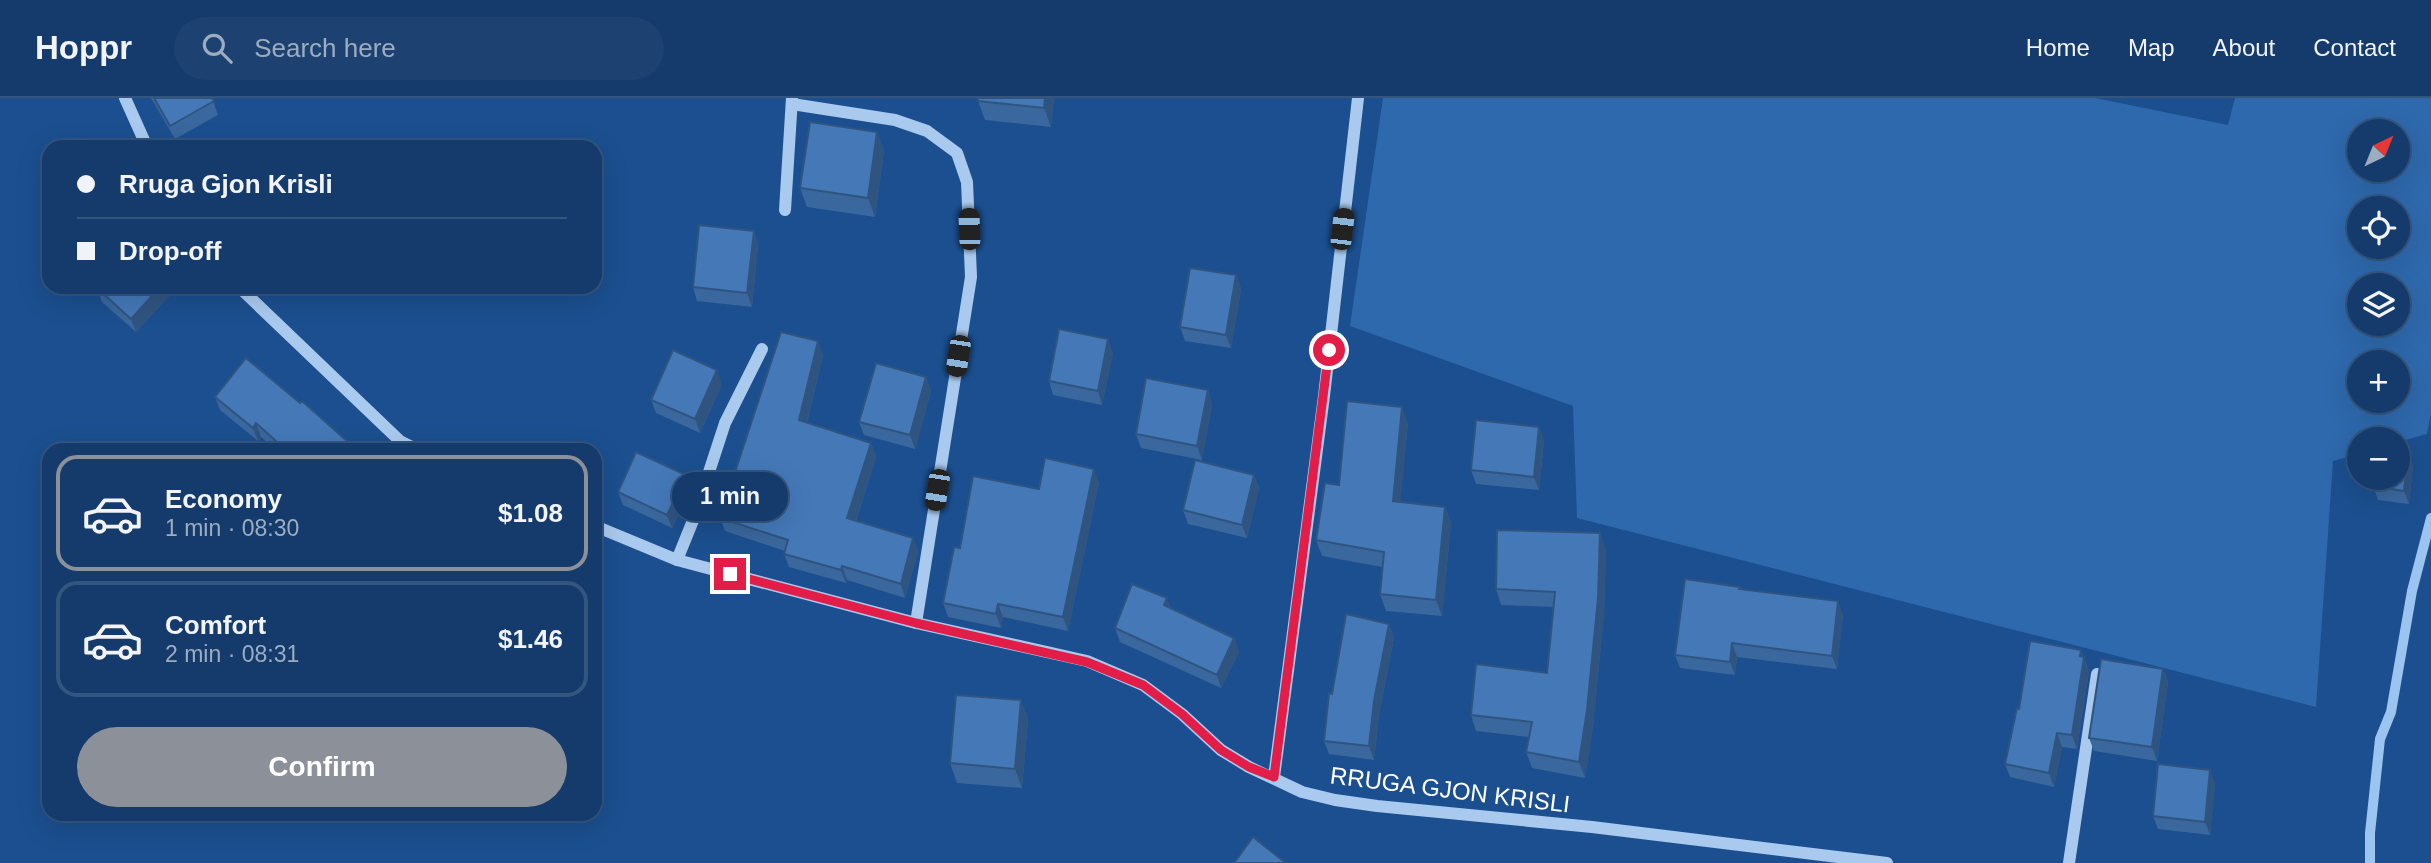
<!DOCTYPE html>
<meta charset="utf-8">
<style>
body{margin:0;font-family:Arial,sans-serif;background:#1d4271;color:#f1f3f6;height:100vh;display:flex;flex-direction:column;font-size:26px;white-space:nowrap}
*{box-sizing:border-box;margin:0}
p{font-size:23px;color:#9dadc1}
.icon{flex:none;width:38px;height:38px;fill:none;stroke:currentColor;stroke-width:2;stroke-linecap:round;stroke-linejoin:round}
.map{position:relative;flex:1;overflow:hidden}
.sheet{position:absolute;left:42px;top:345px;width:560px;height:378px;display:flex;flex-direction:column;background:#143b6b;border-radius:21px;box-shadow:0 7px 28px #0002,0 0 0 2px #33557e}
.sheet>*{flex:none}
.banner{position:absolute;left:42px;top:42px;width:560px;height:154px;border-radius:21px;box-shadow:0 7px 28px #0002,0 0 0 2px #33557e;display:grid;align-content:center;height:154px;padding:0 35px;background:#143b6b}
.needle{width:46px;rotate:43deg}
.buttons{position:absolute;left:2347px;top:21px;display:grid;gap:14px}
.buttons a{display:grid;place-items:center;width:63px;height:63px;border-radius:50%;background:#143b6b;box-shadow:0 7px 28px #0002,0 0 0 2px #33557e;font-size:35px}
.end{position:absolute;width:32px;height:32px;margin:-16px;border:9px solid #e11d48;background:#fff;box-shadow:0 0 0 4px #fff}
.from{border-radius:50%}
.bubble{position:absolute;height:49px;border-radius:24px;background:#143b6b;box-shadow:0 7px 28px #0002,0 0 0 2px #33557e;font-size:23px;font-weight:700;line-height:49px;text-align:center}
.car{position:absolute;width:21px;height:42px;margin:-21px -10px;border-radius:9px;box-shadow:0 0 5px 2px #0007;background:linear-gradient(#222 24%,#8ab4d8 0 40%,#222 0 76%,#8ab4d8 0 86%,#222 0)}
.banner b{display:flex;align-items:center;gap:24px;height:66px;font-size:26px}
.banner b+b{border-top:2px solid #33557e}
.banner i{width:18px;height:18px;background:#f1f3f6}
ul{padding:12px 0 0;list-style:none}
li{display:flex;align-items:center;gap:21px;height:116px;margin:0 14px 10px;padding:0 21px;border:4px solid #33557e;border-radius:21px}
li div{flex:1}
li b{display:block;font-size:26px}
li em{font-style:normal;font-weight:700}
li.active{border-color:#8c9099}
li>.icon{width:63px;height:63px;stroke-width:1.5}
.primary-button{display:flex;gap:14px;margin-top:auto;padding:14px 35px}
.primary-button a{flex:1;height:80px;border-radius:42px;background:#8c9099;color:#fff;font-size:28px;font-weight:700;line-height:80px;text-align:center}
header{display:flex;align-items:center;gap:42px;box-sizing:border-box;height:98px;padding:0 35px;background:#143b6b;border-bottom:2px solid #33557e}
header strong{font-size:33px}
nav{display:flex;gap:38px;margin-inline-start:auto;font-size:24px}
.search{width:490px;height:63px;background:#1d4271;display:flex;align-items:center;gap:18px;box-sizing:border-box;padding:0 24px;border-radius:38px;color:#9dadc1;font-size:26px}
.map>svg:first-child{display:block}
.green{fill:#2e69ad;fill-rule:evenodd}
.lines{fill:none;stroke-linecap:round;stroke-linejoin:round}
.stream{stroke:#9cc4f0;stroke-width:10}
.minor{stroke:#a9c9ee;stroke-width:12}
.wall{fill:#3a679d}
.shaded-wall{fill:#305480}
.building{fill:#4478b7;stroke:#305480;stroke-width:2}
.route{stroke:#e11d48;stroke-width:9}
.labels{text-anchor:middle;stroke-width:5;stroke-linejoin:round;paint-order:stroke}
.street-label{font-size:24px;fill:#fff;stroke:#1b4f8f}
</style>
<header>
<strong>Hoppr</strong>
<div class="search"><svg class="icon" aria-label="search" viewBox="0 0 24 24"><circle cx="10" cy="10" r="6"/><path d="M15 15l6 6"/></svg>Search here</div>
<nav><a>Home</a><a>Map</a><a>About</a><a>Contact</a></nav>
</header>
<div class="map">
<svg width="2431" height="765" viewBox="0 0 2431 765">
<rect width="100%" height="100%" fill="#1b4f8f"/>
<!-- green -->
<path class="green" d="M1383 0H2095L2228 27 2235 0H2431V314L2427 336 2398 344V341H2359V356L2333 363 2316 609 1577 420 1573 308 1350 228ZM2359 33H2398V72H2359ZM2359 110H2398V149H2359ZM2359 187H2398V226H2359ZM2359 264H2398V303H2359Z"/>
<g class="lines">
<!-- stream -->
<polyline class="stream" points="2370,765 2370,735 2380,641 2391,614 2412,493 2431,420"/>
<!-- minor -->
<g class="minor">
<polyline points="125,0 147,49"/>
<polyline points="792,6 895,22 927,33 957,55 967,84 971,179 916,525"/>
<polyline points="785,112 792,0"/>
<polyline points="239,189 400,343 418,352"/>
<polyline points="595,428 677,462 916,525 1087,563 1143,587 1182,616 1221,652 1249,669 1302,694 1335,702 1377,708 1592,729 1887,765"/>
<polyline points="677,462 694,420 725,325 762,251"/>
<polyline points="1274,679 1324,298 1358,0"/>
<polyline points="2069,765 2097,576"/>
</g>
</g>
<!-- wall -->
<g class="wall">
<polygon points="151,0 212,0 218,17 175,41"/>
<polygon points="1054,0 1051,29 985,22 978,3"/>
<polygon points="877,34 884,53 875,119 807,109 800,90"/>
<polygon points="754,133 758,147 752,209 697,203 693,189"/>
<polygon points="1236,177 1241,191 1231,250 1185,243 1180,229"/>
<polygon points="97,190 170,197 136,234 102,204"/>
<polygon points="1113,255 1102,307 1053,297 1049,283"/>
<polygon points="823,257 807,325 871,345 876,359 856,423 913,440 918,454 905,500 847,482 846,485 789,469 784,456 785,453 725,433 720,420"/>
<polygon points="926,279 931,293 915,351 864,337 859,324"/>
<polygon points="722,286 700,335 656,315 651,302"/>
<polygon points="1208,292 1212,306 1202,362 1141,350 1136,336"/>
<polygon points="215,299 348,344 351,352 276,352 261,339 258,343 220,312"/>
<polygon points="1408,325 1400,404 1445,409 1451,425 1442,518 1386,513 1380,496 1382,469 1322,458 1316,442 1339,387"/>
<polygon points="1539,329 1544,343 1539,392 1476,386 1471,372"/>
<polygon points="2408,354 2413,367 2409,406 2378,402 2373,388"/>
<polygon points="686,377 691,390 672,430 623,407 618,394"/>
<polygon points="1254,377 1259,390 1247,440 1188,426 1183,412"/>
<polygon points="1099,384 1068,533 1003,519 1001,530 948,519 943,505 960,450 1039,391"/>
<polygon points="1606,451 1604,516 1593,628 1585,680 1532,670 1526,654 1529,639 1476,633 1471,617 1547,575 1554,509 1501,507 1496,491"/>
<polygon points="1740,489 1741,491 1843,517 1837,571 1737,559 1735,577 1680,570 1675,557"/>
<polygon points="1171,510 1234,540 1239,554 1221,590 1120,544 1115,530"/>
<polygon points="1389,526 1394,540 1379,617 1374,662 1329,656 1324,643 1332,596"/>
<polygon points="2081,552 2089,573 2077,651 2062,649 2054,689 2010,679 2005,666"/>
<polygon points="2163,571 2168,584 2157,663 2094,653 2089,640"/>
<polygon points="1021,602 1028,622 1022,690 957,685 950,665"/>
<polygon points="2215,685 2210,737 2158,731 2153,718"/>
</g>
<!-- shaded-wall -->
<g class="shaded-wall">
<polygon points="1045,0 1054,0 1051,29 1044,10"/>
<polygon points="877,34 884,53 875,119 868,100"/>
<polygon points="754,133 758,147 752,209 747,195"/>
<polygon points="1236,177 1241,191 1231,250 1226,237"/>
<polygon points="160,189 167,189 170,197 136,234 131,221"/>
<polygon points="1108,241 1113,255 1102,307 1098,293"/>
<polygon points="818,243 823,257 804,336 799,322"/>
<polygon points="717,272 722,286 700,335 695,321"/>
<polygon points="926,279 931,293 915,351 910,337"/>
<polygon points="1208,292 1212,306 1202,362 1197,348"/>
<polygon points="1402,309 1408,325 1399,419 1393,403"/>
<polygon points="256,325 261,339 258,343 253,330"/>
<polygon points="1539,329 1544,343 1539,392 1534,379"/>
<polygon points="348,344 351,352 341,352"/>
<polygon points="871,345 876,359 852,434 847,420"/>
<polygon points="2408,354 2413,367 2409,406 2404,393"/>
<polygon points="1094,371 1099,384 1068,533 1063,519"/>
<polygon points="686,377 691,390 672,430 667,417"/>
<polygon points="1254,377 1259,390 1247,440 1242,427"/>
<polygon points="1445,409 1451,425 1442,518 1436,502"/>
<polygon points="1600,435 1606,451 1604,516 1593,628 1585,680 1579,664"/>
<polygon points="913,440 918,454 905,500 901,486"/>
<polygon points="842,468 847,482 846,485 841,472"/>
<polygon points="1167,500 1172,513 1164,507"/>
<polygon points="1838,503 1843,517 1837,571 1832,558"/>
<polygon points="998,506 1003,519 1001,530 996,516"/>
<polygon points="1389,526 1394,540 1379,617 1374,662 1369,648 1374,603"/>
<polygon points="1234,540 1239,554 1221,590 1217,577"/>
<polygon points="1732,545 1737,559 1735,577 1730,564"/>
<polygon points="2081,552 2089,573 2077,651 2072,637"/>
<polygon points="2163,571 2168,584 2157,663 2152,649"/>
<polygon points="1021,602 1028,622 1022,690 1015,671"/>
<polygon points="2057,635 2062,649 2054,689 2049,675"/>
<polygon points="2210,672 2215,685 2210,737 2205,724"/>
</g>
<!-- building -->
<g class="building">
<polygon points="154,0 212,0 214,3 170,28"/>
<polygon points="978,0 1045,0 1044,10 978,3"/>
<polygon points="810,24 877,34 868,100 800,90"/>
<polygon points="699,127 754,133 747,195 693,189"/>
<polygon points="1190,170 1236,177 1226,237 1180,229"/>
<polygon points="98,189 160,189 131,221 97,190"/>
<polygon points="1059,231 1108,241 1098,293 1049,283"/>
<polygon points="781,234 818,243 799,322 871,345 847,420 913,440 901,486 842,468 841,472 784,456 788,442 720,420"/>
<polygon points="673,252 717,272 695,321 651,302"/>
<polygon points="246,260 300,305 302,303 348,344 341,352 286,352 256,325 253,330 215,299"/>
<polygon points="876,265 926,279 910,337 859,324"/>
<polygon points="1146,280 1208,292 1197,348 1136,336"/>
<polygon points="1347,303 1402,309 1393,403 1445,409 1436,502 1380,496 1384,454 1316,442 1325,385 1339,387"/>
<polygon points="1476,322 1539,329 1534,379 1471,372"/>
<polygon points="2398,353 2408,354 2404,393 2373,388 2374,380 2398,380"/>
<polygon points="636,354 686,377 667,417 618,394"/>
<polygon points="1045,360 1094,371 1063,519 998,506 996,516 943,505 954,449 960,450 973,378 1039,391"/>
<polygon points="1195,362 1254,377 1242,427 1183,412"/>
<polygon points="1497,432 1600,435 1598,500 1587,612 1579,664 1526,654 1532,624 1471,617 1476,566 1547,575 1555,494 1496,491"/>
<polygon points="1685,481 1740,489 1739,491 1838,503 1832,558 1732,545 1730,564 1675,557"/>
<polygon points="1132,486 1167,500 1164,507 1234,540 1217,577 1115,530"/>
<polygon points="1346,516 1389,526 1374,603 1369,648 1324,643 1329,595 1332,596"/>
<polygon points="2030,543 2081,552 2080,558 2084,559 2072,637 2057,635 2049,675 2005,666 2017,610 2019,611"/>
<polygon points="2101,561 2163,571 2152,649 2089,640"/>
<polygon points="956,597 1021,602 1015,671 950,665"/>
<polygon points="2158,666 2210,672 2205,724 2153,718"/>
<polygon points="1253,739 1286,765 1234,765"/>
</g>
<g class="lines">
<!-- route -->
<polyline class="route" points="730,476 916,525 1087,564 1143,587 1182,616 1221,652 1249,669 1274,679 1329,252"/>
</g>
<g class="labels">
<!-- street labels -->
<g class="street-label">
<text transform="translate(1450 692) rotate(7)" y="8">RRUGA GJON KRISLI</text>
</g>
</g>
</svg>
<div class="buttons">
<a><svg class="needle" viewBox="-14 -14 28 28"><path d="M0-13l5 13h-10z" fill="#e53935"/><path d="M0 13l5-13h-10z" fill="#9dadc1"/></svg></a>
<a><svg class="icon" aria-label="locate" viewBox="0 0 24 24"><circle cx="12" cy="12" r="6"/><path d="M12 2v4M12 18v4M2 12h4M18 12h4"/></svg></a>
<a><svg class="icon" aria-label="layers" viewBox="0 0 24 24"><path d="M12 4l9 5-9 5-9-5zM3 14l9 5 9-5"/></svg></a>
<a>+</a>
<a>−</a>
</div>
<i class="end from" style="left:1329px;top:252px"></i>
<i class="end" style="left:730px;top:476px"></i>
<div class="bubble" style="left:672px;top:374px;width:116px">1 min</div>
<i class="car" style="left:969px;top:131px;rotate:358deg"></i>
<i class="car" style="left:1342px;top:131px;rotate:7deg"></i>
<i class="car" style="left:958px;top:258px;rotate:189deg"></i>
<i class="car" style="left:937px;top:392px;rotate:189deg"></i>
<div class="banner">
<b><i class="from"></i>Rruga Gjon Krisli</b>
<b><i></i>Drop-off</b>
</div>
<section class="sheet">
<ul>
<li class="active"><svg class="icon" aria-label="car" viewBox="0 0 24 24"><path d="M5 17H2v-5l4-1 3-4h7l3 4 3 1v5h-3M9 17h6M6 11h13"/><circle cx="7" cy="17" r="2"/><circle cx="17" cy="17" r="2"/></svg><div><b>Economy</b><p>1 min · 08:30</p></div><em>$1.08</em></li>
<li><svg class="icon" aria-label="car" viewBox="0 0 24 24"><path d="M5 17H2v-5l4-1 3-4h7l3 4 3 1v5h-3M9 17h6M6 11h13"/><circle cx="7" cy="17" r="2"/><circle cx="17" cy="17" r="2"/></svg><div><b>Comfort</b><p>2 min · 08:31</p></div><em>$1.46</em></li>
</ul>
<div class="primary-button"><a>Confirm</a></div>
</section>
</div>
